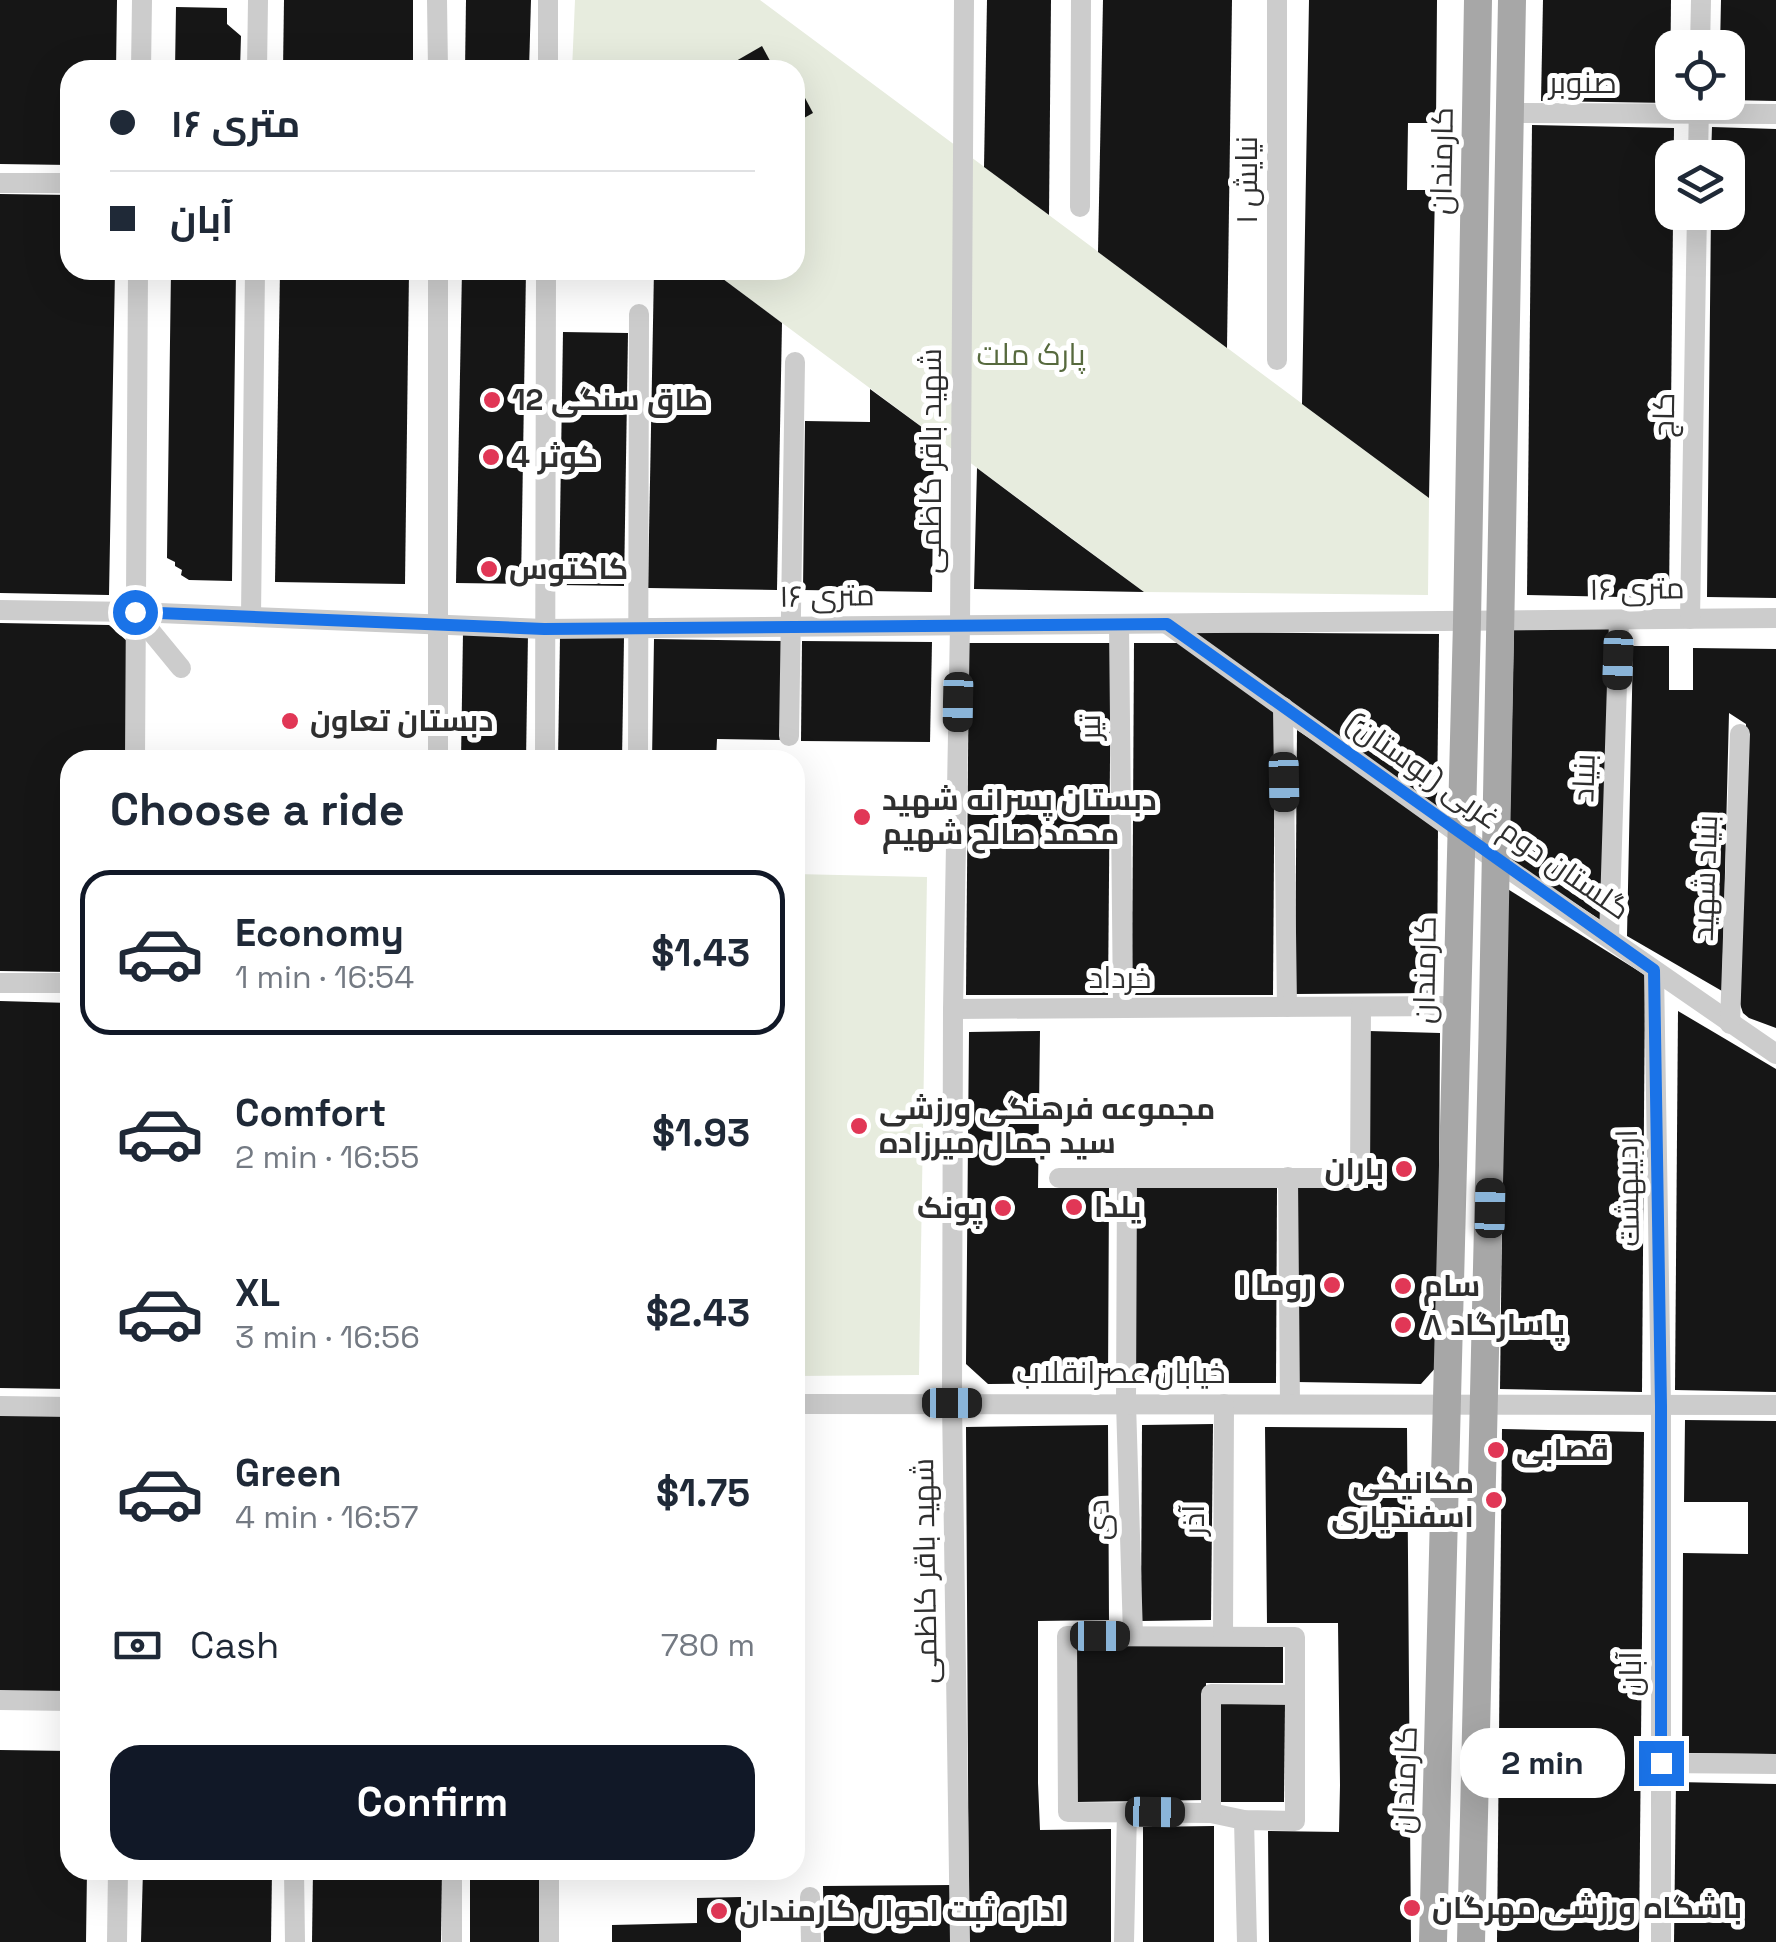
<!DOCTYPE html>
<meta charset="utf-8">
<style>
body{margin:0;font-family:"Space Grotesk",Cairo,sans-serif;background:#f6f6f7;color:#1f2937;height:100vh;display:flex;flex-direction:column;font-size:38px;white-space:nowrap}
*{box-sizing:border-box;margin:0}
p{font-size:32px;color:#747a83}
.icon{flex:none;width:55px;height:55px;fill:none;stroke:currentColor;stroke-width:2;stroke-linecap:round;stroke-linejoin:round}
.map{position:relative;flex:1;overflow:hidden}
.details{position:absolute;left:60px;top:750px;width:745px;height:1130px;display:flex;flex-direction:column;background:#fff;border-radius:30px;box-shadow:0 10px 40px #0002}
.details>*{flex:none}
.hud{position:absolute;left:60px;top:60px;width:745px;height:220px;border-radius:30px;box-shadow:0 10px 40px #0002;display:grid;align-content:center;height:220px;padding:0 50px;background:#fff}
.tools{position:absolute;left:1655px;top:30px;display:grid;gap:20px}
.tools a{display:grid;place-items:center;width:90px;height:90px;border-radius:20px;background:#fff;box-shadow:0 10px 40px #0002;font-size:50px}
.end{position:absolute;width:45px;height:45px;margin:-22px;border:12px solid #1a73e8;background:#fff;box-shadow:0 0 0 5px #fff}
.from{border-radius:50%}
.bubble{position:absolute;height:70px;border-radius:30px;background:#fff;box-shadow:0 10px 40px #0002;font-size:32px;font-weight:700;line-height:70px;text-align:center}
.car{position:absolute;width:30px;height:60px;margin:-30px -15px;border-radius:12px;box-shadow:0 0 8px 2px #0007;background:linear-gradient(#222 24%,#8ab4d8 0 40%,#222 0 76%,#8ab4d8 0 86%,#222 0)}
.hud b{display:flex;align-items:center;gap:35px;height:95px;font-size:38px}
.hud b+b{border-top:2px solid #e0e1e3}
.hud i{width:25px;height:25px;background:#1f2937}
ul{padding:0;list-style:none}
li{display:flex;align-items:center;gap:30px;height:165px;margin:0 20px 15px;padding:0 30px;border:5px solid transparent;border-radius:30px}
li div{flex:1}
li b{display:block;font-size:38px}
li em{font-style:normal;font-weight:700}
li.current{border-color:#111827}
li>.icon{width:90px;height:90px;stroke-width:1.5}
h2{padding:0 50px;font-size:45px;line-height:120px}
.pay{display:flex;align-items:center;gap:25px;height:110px;padding:0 50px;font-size:38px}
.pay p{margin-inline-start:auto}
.primary-button{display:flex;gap:20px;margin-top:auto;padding:20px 50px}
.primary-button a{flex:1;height:115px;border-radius:30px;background:#111827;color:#fff;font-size:40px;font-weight:700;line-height:115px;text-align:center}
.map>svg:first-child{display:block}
.green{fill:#e7ecde}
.building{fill:#161616}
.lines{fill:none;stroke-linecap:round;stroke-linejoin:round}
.minor{stroke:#ccc;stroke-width:20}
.major{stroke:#a7a7a7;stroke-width:28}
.route{stroke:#1a73e8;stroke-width:12}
.poi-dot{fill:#e13756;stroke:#fff;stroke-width:4}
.labels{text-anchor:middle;stroke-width:10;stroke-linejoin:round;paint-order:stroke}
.street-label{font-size:30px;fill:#2f2f2f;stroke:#fff}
.park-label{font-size:30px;fill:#576a3e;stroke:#fff}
.poi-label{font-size:30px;font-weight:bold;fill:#2f2f2f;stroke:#fff;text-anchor:start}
</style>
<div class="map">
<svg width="1776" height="1942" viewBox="0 0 1776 1942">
<rect width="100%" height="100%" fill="#fff"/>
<!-- green -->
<g class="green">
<polygon points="575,0 760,0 1429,498 1428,595 1144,592 711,270 795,270 795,70 572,70"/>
<polygon points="795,874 927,877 919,1375 795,1376"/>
</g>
<!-- building -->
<g class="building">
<polygon points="0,0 117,0 116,70 70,70 70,165 0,164"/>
<polygon points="284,0 413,0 413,70 283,70"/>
<polygon points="466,0 531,0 529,70 465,70"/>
<polygon points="987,0 1051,0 1049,215 984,167"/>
<polygon points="1103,0 1232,0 1227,348 1098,252"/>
<polygon points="1309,0 1437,0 1436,123 1408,123 1407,190 1435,190 1429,498 1302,404"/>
<polygon points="1543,0 1671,0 1670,103 1541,101"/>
<polygon points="1721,0 1776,0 1776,101 1728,100 1728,48 1720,48"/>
<polygon points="176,7 227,8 227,24 241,36 240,70 175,70"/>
<polygon points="762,46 775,70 741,70 736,61"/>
<polygon points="795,79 813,113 795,123"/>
<polygon points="1532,125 1674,128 1669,598 1527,595"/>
<polygon points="1712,127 1776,129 1776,598 1707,597 1711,212 1728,212 1728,158 1711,158"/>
<polygon points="0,194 70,195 70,270 115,270 109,595 0,593"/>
<polygon points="171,270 236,270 232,581 189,580 181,575 182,570 175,566 175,562 167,558"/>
<polygon points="280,270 409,270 405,584 275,582"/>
<polygon points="462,270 526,270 521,584 456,583"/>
<polygon points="654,270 711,270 782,323 777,590 648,588"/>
<polygon points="563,332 628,333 624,586 559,585"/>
<polygon points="870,389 934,436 932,592 803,590 805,421 870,422"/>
<polygon points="977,468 1072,539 1144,592 974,589"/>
<polygon points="0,623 109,625 128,642 127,760 70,760 70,972 0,971"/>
<polygon points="1514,626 1612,627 1605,923 1509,860"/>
<polygon points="1182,632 1439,634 1437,809"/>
<polygon points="463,633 528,634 526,760 461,760"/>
<polygon points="560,637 624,638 622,760 558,760"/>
<polygon points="654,639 783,641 781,740 717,739 716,760 652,760"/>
<polygon points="802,641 932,642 930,742 801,741"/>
<polygon points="969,643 1111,643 1108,995 966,995"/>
<polygon points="1134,643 1178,643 1275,707 1273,995 1132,995"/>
<polygon points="1633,646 1669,646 1669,690 1693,690 1693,648 1776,649 1776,1028 1749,1018 1743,1013 1740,1004 1746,724 1729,713 1722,991 1627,936"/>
<polygon points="1297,730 1438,823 1437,993 1295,994"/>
<polygon points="1506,888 1645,975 1642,1392 1500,1389"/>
<polygon points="0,1001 70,1003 70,1389 0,1388"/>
<polygon points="1678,1011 1776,1069 1776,1392 1675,1390"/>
<polygon points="1040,1031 1038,1188 1109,1188 1108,1383 988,1384 966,1364 969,1032"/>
<polygon points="1369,1031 1440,1033 1438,1365 1421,1384 1296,1382 1298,1187 1368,1188"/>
<polygon points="1277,1187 1276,1383 1134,1383 1136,1188"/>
<polygon points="0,1412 70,1414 70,1694 0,1693"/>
<polygon points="1685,1420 1776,1421 1776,1754 1682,1753 1683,1553 1748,1554 1748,1502 1684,1502"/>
<polygon points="1213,1424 1211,1620 1141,1621 1142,1425"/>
<polygon points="1108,1425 1109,1620 1038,1621 1038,1783 1040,1830 1111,1829 1111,1942 969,1942 966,1427"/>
<polygon points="1265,1427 1407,1428 1411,1942 1269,1942 1268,1831 1339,1832 1340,1785 1338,1623 1267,1623"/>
<polygon points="1502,1429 1644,1432 1639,1942 1497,1942"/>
<polygon points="1283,1644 1283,1683 1206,1683 1205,1800 1077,1802 1077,1645"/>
<polygon points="1285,1702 1284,1802 1220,1802 1220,1703"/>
<polygon points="0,1750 70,1751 70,1870 87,1870 86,1942 0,1942"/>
<polygon points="1676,1782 1776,1784 1776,1942 1674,1942"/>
<polygon points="1214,1826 1214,1942 1143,1942 1143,1827"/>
<polygon points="143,1870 272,1870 271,1942 141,1942"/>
<polygon points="313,1870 442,1870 441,1942 312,1942"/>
<rect x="470" y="1870" width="71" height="72"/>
<polygon points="952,1885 953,1942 824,1942 823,1886"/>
<polygon points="741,1897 741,1942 612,1942 612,1925 697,1923 697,1898"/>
</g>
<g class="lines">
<!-- minor -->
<g class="minor">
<polyline points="437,0 438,70"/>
<polyline points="1277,0 1277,360"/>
<polyline points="1700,48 1701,0"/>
<polyline points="141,70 142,0"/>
<polyline points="257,70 258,0"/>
<polyline points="548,70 548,0"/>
<polyline points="1509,113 1776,114"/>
<polyline points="1698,158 1699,104"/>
<polyline points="0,183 70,183"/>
<polyline points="1080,207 1081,0"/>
<polyline points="438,270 438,760"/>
<polyline points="0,610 135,612 544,629 1776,618"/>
<polyline points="135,612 181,668"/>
<polyline points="251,616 255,270"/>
<polyline points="1690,619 1697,212"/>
<polyline points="1119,624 1123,1008"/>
<polyline points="1167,624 1494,859 1776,1054"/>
<polyline points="1283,707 1287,1007"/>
<polyline points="789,736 795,362"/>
<polyline points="135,760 138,270"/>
<polyline points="545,760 546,270"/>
<polyline points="638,760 639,314"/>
<polyline points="1609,938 1619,620"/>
<polyline points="1654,970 1661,1405 1661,1942"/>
<polyline points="0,983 70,983"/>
<polyline points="953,1009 1457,1006"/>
<polyline points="1730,1024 1740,734"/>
<polyline points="1288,1177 1290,1404"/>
<polyline points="1059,1178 1360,1178 1361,1007"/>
<polyline points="1127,1178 1126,1403 1133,1635"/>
<polyline points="795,1404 1776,1405"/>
<polyline points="0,1406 70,1407"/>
<polygon points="1067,1636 1295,1637 1295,1821 1244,1820 1211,1813 1068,1812"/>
<polyline points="1223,1636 1224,1404"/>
<polyline points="0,1700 70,1701"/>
<polyline points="1661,1763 1776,1764"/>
<polyline points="1211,1813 1211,1694 1295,1695"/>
<polyline points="1244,1820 1247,1942"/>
<polyline points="294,1870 295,1942"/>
<polyline points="452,1870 452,1942"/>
<polyline points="549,1870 549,1942"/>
<polyline points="810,1897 811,1942"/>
<polyline points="117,1942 118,1870"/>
<polyline points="960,1942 952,1403 953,1009 960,625 964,0"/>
<polyline points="1124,1942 1127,1812"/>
</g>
<!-- major -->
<g class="major">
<polyline points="1433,1942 1467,622 1478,0"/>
<path d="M1471 1942C1490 1295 1499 647 1512 0"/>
</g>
</g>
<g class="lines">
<!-- route -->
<polyline class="route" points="135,612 544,629 1167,624 1654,970 1661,1406 1661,1763"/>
</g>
<!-- markers -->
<g class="poi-dot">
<circle cx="492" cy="400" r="10"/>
<circle cx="491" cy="457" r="10"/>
<circle cx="489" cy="569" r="10"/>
<circle cx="290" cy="721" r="10"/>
<circle cx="862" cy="817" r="10"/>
<circle cx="859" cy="1126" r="10"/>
<circle cx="1404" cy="1169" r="10"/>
<circle cx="1074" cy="1207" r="10"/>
<circle cx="1003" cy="1208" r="10"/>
<circle cx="1332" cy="1285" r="10"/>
<circle cx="1403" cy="1286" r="10"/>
<circle cx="1403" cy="1325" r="10"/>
<circle cx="1496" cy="1450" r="10"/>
<circle cx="1494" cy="1500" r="10"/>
<circle cx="1412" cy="1908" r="10"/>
<circle cx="719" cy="1911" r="10"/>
</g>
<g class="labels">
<!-- street labels -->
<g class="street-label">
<text x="1583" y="93">صنوبر</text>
<text transform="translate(1442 161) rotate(-89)" y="10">کارمندان</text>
<text transform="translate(1247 180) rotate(-90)" y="10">نیایش ۱</text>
<text transform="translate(1664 415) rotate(-89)" y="10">کاج</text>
<text transform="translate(931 461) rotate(-90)" y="10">شهید باقر کاظمی</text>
<text transform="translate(1637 589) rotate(-1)" y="10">۱۶ متری</text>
<text transform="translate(827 596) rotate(-1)" y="10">۱۶ متری</text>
<text transform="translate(1090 727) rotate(-91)" y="10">تیر</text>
<text transform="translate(1584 778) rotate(-88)" y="10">بنیاد</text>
<text transform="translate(1488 816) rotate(35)" y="10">گلستان دوم غربی (بوستان)</text>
<text transform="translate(1705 878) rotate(-88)" y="10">بنیاد شهید</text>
<text transform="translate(1425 970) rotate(-89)" y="10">کارمندان</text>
<text x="1120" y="988">خرداد</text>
<text transform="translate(1628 1188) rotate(-91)" y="10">اردیبهشت</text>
<text x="1121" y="1383">خیابان عصرانقلاب</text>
<text transform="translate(1099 1520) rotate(-92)" y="10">دی</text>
<text transform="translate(1194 1520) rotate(-90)" y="10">آذر</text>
<text transform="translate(925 1571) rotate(-91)" y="10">شهید باقر کاظمی</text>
<text transform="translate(1631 1674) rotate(-90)" y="10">آبان</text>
<text transform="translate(1405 1780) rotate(-88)" y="10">کارمندان</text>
</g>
<!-- park labels -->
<g class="park-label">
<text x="1031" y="365">پارک ملت</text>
</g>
<!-- poi labels -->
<g class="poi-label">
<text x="512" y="410">طاق سنگی 12</text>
<text x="511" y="467">کوثر 4</text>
<text x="509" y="579">کاکتوس</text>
<text x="310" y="731">دبستان تعاون</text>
<text x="882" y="810">دبستان پسرانه شهید<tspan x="882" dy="34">محمد صالح شهیم</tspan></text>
<text x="879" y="1119">مجموعه فرهنگی ورزشی<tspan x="879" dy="34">سید جمال میرزاده</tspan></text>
<text x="1384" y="1179" text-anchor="end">باران</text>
<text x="1094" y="1217">یلدا</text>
<text x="983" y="1218" text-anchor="end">پونک</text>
<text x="1312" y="1295" text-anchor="end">روما ۱</text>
<text x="1423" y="1296">سام</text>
<text x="1423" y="1335">پاسارگاد ۸</text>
<text x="1516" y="1460">قصابی</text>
<text x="1474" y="1493" text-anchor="end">مکانیکی<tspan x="1474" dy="34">اسفندیاری</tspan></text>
<text x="1432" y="1918">باشگاه ورزشی مهرگان</text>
<text x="739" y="1921">اداره ثبت احوال کارمندان</text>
</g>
</g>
</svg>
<div class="tools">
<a><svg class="icon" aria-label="locate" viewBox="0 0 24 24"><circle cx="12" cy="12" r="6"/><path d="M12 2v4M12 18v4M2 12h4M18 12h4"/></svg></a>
<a><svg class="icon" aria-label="layers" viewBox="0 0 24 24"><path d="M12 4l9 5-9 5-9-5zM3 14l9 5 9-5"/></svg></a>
</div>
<i class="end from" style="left:135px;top:612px"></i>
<i class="end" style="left:1661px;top:1763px"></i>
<div class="bubble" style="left:1460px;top:1728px;width:165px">2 min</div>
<i class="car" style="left:1618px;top:660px;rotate:182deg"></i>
<i class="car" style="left:958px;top:702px;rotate:181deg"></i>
<i class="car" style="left:1284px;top:782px;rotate:179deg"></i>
<i class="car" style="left:1490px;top:1208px;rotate:1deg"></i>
<i class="car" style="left:952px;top:1403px;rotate:90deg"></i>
<i class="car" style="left:1100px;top:1636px;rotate:90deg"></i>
<i class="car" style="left:1155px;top:1812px;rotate:91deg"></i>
<div class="hud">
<b><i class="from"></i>۱۶ متری</b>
<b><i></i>آبان</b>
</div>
<section class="details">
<h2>Choose a ride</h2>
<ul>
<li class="current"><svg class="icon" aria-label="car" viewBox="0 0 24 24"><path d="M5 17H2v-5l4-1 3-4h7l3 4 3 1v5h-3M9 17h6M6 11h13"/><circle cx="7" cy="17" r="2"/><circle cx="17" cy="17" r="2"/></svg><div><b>Economy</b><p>1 min · 16:54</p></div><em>$1.43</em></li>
<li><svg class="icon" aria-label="car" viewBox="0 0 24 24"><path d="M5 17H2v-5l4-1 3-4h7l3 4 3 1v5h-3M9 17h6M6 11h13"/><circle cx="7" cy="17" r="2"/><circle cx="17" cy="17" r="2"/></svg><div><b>Comfort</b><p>2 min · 16:55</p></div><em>$1.93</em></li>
<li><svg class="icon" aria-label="car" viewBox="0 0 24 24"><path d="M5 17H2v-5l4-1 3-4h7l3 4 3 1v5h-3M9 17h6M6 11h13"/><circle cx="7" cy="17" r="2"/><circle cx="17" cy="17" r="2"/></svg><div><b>XL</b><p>3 min · 16:56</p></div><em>$2.43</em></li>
<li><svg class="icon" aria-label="car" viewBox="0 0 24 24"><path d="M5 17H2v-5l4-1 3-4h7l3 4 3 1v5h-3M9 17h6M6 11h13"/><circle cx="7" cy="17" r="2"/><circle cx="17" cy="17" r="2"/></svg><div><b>Green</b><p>4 min · 16:57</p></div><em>$1.75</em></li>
</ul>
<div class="pay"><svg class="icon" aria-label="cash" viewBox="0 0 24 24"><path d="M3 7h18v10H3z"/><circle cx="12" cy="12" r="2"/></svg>Cash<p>780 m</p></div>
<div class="primary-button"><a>Confirm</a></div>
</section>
</div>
